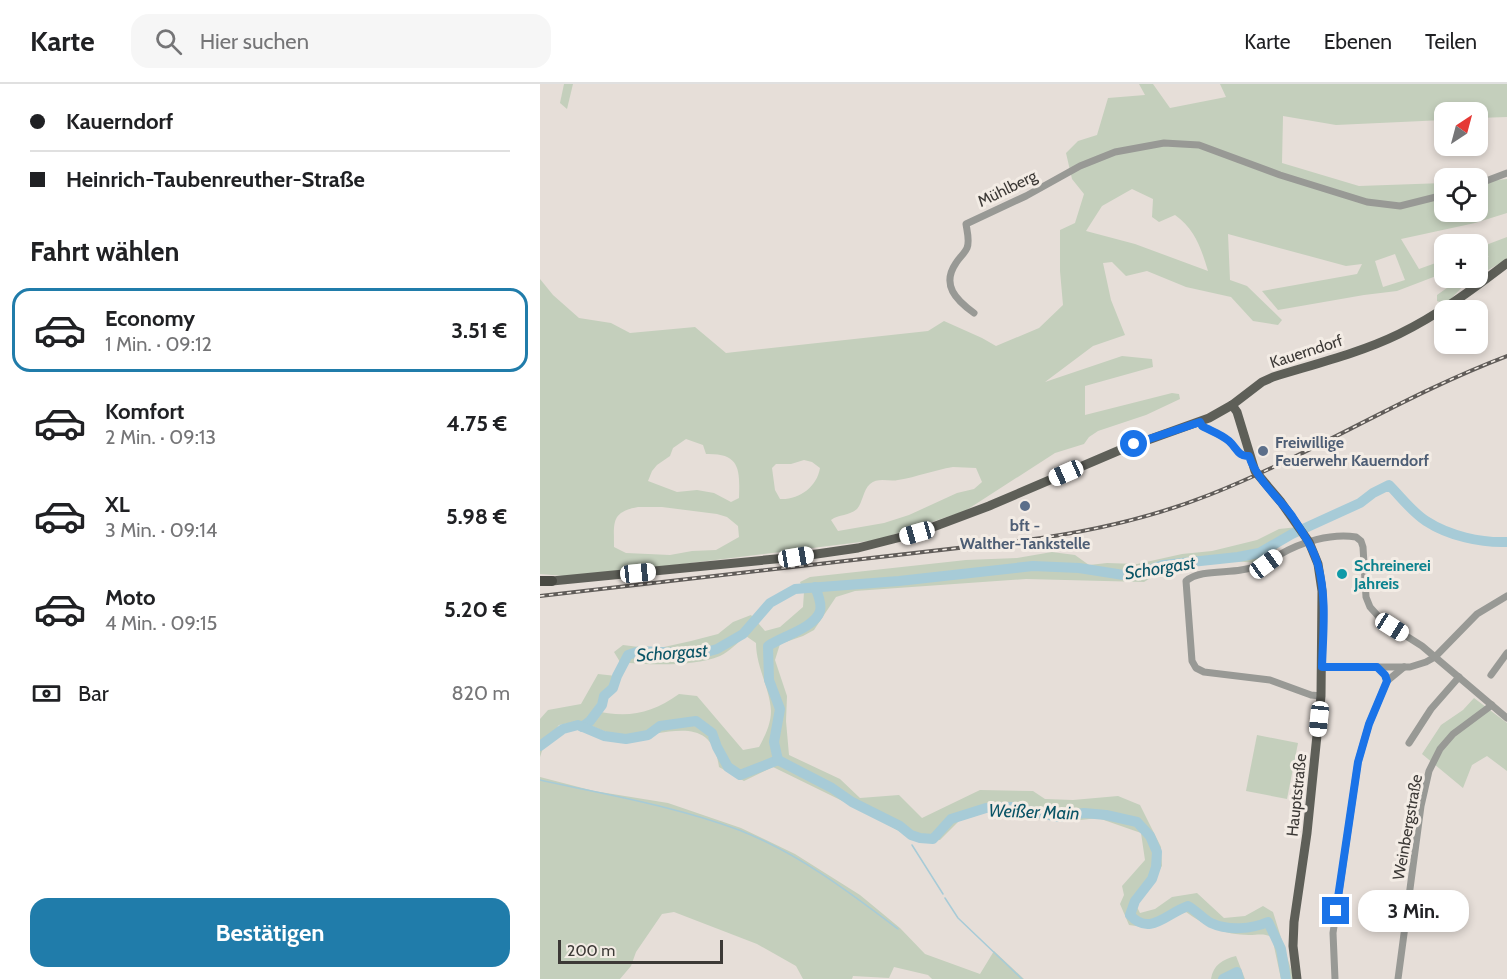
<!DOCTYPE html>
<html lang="de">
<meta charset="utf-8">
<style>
body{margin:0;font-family:Cabin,sans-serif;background:#f6f6f6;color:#202124;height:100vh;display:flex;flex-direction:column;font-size:22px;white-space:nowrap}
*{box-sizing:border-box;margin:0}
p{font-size:20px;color:#757577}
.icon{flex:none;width:33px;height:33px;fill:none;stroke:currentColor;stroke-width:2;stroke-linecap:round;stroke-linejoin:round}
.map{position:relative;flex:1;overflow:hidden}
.side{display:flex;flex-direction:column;background:#fff;width:540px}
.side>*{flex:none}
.guide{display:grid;align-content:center;height:132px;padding:0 30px;background:#fff}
.needle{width:39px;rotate:36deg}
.controls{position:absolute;left:894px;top:18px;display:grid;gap:12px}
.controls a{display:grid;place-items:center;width:54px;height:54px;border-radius:12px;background:#fff;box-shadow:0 3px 9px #0003;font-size:30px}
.scale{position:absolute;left:18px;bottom:15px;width:165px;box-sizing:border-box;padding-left:6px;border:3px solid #3c3936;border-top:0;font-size:16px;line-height:21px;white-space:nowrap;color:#3c3936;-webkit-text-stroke:4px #f3ece5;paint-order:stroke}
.end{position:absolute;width:27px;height:27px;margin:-14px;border:8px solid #1a73e8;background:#fff;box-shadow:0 0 0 3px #fff}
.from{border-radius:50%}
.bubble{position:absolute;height:42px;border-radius:18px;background:#fff;box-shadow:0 3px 9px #0003;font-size:20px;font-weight:700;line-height:42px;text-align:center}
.car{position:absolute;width:18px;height:36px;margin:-18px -9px;border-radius:8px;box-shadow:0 0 4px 2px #0007;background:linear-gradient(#fff 24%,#345 0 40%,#fff 0 76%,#345 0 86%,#fff 0)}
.guide b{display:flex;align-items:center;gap:21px;height:57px;font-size:22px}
.guide b+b{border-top:2px solid #e0e0e0}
.guide i{width:15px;height:15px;background:#202124}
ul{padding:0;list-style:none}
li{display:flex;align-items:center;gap:18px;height:84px;margin:0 12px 9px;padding:0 18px;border:3px solid transparent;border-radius:18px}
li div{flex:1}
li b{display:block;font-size:22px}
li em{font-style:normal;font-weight:700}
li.current{border-color:#207caa}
li>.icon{width:54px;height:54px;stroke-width:1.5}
h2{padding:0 30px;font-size:27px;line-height:72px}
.pay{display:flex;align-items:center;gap:15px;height:66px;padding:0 30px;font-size:22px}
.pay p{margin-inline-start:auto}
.button{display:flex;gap:12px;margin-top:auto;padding:12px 30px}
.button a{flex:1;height:69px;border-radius:18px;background:#207caa;color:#fff;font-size:24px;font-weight:700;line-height:69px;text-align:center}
header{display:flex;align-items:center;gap:36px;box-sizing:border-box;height:84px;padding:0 30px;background:#fff;border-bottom:2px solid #e0e0e0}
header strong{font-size:28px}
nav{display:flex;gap:33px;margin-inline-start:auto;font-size:21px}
.search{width:420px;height:54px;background:#f6f6f6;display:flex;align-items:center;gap:15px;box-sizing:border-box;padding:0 21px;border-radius:18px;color:#757577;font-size:22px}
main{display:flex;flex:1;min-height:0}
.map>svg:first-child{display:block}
.green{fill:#c4cfbc;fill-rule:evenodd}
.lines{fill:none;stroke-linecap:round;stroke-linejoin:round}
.stream{stroke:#a7cbd7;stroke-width:1.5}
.river{stroke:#a7cbd7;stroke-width:10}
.minor{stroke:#989995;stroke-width:7}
.major{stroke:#5e5f58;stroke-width:9}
.highway{stroke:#494a43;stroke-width:10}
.rail-casing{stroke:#605c59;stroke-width:4}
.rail{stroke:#f3ece5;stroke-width:1.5;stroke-dasharray:4.5;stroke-linecap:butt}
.route{stroke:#1a73e8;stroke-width:8}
.service-dot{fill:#5c6f8a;stroke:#f3ece5;stroke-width:2}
.culture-dot{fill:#0f9aa8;stroke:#f3ece5;stroke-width:2}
.labels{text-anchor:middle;stroke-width:6;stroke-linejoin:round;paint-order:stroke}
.street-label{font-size:16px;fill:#3c3936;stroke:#f3ece5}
.service-label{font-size:16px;font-weight:bold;fill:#4e5e75;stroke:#f3ece5;text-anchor:start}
.culture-label{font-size:16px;font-weight:bold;fill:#0d838f;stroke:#f3ece5;text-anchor:start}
.water-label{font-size:18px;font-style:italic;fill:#0a5466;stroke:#f3ece5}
</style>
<header>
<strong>Karte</strong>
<div class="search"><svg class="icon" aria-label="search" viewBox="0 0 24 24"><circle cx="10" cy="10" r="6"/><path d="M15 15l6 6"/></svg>Hier suchen</div>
<nav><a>Karte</a><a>Ebenen</a><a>Teilen</a></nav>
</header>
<main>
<section class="side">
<div class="guide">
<b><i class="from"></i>Kauerndorf</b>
<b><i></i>Heinrich-Taubenreuther-Straße</b>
</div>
<h2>Fahrt wählen</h2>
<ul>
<li class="current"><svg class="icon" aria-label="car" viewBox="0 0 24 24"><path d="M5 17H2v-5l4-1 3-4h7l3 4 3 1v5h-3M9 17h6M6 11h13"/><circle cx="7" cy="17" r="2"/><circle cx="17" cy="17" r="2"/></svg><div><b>Economy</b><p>1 Min. · 09:12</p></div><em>3.51 €</em></li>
<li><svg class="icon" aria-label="car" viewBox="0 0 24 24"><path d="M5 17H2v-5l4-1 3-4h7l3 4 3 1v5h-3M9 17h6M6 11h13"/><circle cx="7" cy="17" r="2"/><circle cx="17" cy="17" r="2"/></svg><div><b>Komfort</b><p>2 Min. · 09:13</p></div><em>4.75 €</em></li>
<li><svg class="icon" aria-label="car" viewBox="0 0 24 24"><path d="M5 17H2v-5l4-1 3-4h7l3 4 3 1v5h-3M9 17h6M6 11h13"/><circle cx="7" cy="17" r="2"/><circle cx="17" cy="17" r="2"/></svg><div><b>XL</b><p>3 Min. · 09:14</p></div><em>5.98 €</em></li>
<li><svg class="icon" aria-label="car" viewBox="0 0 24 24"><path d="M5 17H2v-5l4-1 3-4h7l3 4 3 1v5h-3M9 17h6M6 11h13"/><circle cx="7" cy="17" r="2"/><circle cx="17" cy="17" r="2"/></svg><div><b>Moto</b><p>4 Min. · 09:15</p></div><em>5.20 €</em></li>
</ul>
<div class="pay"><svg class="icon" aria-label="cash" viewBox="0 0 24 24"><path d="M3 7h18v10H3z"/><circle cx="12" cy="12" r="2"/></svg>Bar<p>820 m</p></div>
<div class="button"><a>Bestätigen</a></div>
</section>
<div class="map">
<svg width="967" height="895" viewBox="0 0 967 895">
<rect width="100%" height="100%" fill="#e6ded8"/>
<!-- green -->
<g class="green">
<polygon points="24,0 33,0 27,25 20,19"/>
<path d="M599 0H613L630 24 686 13 680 0H967V33L938 34V28H904V36L796 41 743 32 742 79 819 102 904 99V128H938V98L967 95V129L935 139 861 155 879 185 904 176V189L857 207 824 211 738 226 722 207 817 190 822 180 806 182 688 150 690 196 707 202 742 236 738 241 713 237 691 213 646 203 607 187 586 192 572 178 563 179 571 216 585 251 553 262 505 298 582 272 612 275 613 283 545 302V331L632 309 639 310 640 315 606 331 558 347 549 353 544 360 515 369 425 427 337 456 135 481 24 492 0 490V195L13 211 39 234 71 239 90 249 155 243 186 269 388 247 404 237 442 254 456 262 499 244 523 221 520 187V146L535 139 544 110 532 95 526 69 538 57 557 51 568 14 605 11ZM592 105 613 115 612 133 619 138 635 131C655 145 661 164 668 187L595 160 546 147 562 122ZM855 170 865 196 843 203 835 177ZM146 355 163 361 166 370C200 369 200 385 199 414L191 418 174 409 157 406 137 408 108 397 112 387 117 381 130 372 133 364ZM264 376 272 378 280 384C277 403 259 416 240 415L235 406 232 384 236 380H251ZM413 383 436 384 442 398 434 405 417 409 369 431 344 439 298 447 291 436C299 430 309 432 317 425 323 418 323 406 330 400 338 393 349 398 358 396 377 393 394 386 413 383ZM98 423H122L177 430 187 433 198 442 199 453 176 466 152 467 130 471 86 469 74 463C74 438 71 428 98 423Z"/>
<polygon points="967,153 967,175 938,192 938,181 949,172 938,176 938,164"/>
<polygon points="921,194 934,194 927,198 906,220 897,217 897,211"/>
<path d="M758 443 762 450 753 452 718 479 692 477 666 481 655 479 628 483 604 498 486 495 315 507 296 513 274 546 263 552 240 560 235 576 247 612 246 637 249 671 300 695 320 714 359 711 382 734 440 706 493 707 505 715 533 716 578 712 600 721 621 763 622 782 596 821 600 829 615 825 632 813 657 809 684 834 705 832 723 822 733 828 754 895H741L732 853C723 849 718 851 709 851 685 851 665 842 646 828L610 844 589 841 580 820 584 811 582 802 605 776 601 749 558 734 532 737 509 736 478 731 448 728 419 737 400 756 378 758 331 731 233 683 204 697 179 683C171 625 121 655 83 652 67 651 53 640 38 639 32 638 25 640 19 641L4 661 0 673V635L8 626 41 620 58 590 76 592 53 626C86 635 111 630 139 610L157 612 203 666 219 663C225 652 231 640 231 627 230 604 216 583 216 559L206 552C198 558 189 568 180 572 153 583 108 581 80 578L74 568 83 561 115 565 151 557 178 550 193 538 211 531 225 547 240 543 263 523 264 508 260 498 270 493 426 476 477 474 512 468 535 471 549 481 567 479 597 480 642 470 672 467 717 456 739 445Z"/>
<polygon points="934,614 967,639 967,687 947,672 932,681 923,704 882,670 901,641 923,626"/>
<polygon points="717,651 758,659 747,715 706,707"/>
<polygon points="0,693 54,707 128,719 201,744 255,770 320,811 360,844 385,870 440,890 454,867 484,895 392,895 388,891 354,883 349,894 313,892 312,895 263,895 256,882 217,860 134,828 122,830 96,868 91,882 80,895 0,895"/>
<path d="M696 872 705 895H671C673 881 683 875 696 872Z"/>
</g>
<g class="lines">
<!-- stream -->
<g class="stream">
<path d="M0 696C67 711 135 722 199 746 258 769 309 808 358 845"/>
<polyline points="372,761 403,810"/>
<polyline points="405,814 418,834 482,895"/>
</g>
<!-- river -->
<g class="river">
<path d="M42 643 50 637 62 621 64 612 73 604 77 592 88 571 100 567 140 569H163L177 565 203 550 230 519 255 505 359 497 493 482 539 484 590 492 623 481 698 473 719 469 752 450 820 419 833 409 849 401C861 413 872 428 886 437 909 452 941 459 967 458"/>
<path d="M0 662 23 645 38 641 64 652 86 655 108 651 120 642 156 637 172 649 177 663 188 683 200 691 238 676 292 704 312 718 360 742 371 751 380 754 393 755 411 735 446 724 471 723 519 733 544 729 566 731 597 738 610 752 617 768 616 783 612 795 595 817 590 831C610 853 627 829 648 822 657 827 663 835 671 839 688 847 712 845 728 838L741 865 746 895"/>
<path d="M238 676 234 658 240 625 229 596 228 562C241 553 276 543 280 527 282 520 278 510 275 503"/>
<polyline points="683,895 697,888 699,895"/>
</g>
<!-- minor -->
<g class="minor">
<polyline points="938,100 967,89"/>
<path d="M434 229C416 216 401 201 416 179 419 174 425 169 427 164 430 157 427 147 426 140L486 112 540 82 575 68 624 59 659 61 740 91 827 118 860 122 904 111"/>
<path d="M660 338 662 342C671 347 681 350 689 357 697 364 698 373 709 372"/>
<polyline points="782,583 870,583 886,578 895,573 937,530 967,512"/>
<polyline points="951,591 967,569"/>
<path d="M781 612 771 611 730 596 664 588 656 584 652 577 646 497C659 486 684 489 701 486 708 485 716 483 724 481 730 479 734 474 739 471 761 458 791 449 816 453L821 457 823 463 826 513 830 523 839 533 852 543 882 562 967 634"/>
<polyline points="869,659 891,625 919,593"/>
<polyline points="795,895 793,849 818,678 829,640 847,597 864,583"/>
<polyline points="858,895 881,722 889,687 900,665 913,650 952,621"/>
</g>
<!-- major -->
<g class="major">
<polyline points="692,321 697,328 715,387 741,418 769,458 778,480 782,507 781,612 767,749 754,838 753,862 757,895"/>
<path d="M12 497 256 473 318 464 377 449 449 422 580 366 669 334 692 321 722 298 733 293C775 280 820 269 859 250 898 231 933 205 967 179"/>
</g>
<!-- highway -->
<polyline class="highway" points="0,497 12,497"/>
<!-- rail casing -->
<g class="rail-casing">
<path id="rail" d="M0 512 479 457C544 449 608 435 669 411 771 371 864 311 967 272"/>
</g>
<!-- rail -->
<use href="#rail" class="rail"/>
</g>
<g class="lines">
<!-- route -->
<path class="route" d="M594 360 660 338 662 342C671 347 681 350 689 357 697 364 698 373 709 372 717 396 737 412 752 432 762 448 773 463 778 481 787 513 783 550 782 583H837L845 591 847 597 829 640 818 678 796 827"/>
</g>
<!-- markers -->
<g class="service-dot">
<circle cx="723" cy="367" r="6"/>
<circle cx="485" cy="422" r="6"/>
</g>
<circle class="culture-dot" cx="802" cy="490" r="6"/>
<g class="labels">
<!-- street labels -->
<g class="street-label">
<text transform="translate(467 104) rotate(-26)" y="6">Mühlberg</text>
<text transform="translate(766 267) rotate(-18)" y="6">Kauerndorf</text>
<text transform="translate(756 711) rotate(-84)" y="6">Hauptstraße</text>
<text transform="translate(867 743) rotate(-80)" y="6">Weinbergstraße</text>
</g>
<!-- service labels -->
<g class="service-label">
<text x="735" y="364">Freiwillige<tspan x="735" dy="18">Feuerwehr Kauerndorf</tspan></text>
<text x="485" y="447" text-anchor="middle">bft -<tspan x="485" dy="18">Walther-Tankstelle</tspan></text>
</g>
<!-- culture labels -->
<g class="culture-label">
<text x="814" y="487">Schreinerei<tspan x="814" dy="18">Jahreis</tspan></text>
</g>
<!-- water labels -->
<g class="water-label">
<text transform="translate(620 484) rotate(-9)" y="6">Schorgast</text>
<text transform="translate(132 569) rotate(-4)" y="6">Schorgast</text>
<text transform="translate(494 728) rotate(2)" y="6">Weißer Main</text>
</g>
</g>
</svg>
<div class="controls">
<a><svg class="needle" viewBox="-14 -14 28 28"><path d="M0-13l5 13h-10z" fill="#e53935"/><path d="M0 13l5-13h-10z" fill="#757577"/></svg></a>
<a><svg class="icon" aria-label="locate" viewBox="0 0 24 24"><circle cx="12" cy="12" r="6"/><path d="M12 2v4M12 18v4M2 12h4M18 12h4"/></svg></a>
<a>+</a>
<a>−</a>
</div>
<div class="scale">200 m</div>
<i class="end from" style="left:594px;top:360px"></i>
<i class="end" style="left:796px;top:827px"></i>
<div class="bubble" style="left:818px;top:806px;width:111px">3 Min.</div>
<i class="car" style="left:526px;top:389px;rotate:246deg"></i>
<i class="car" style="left:377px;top:449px;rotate:254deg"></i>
<i class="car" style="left:256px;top:473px;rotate:81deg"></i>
<i class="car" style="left:726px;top:480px;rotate:54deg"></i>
<i class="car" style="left:98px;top:489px;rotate:84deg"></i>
<i class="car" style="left:852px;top:543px;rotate:122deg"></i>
<i class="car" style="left:779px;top:635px;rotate:186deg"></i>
</div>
</main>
